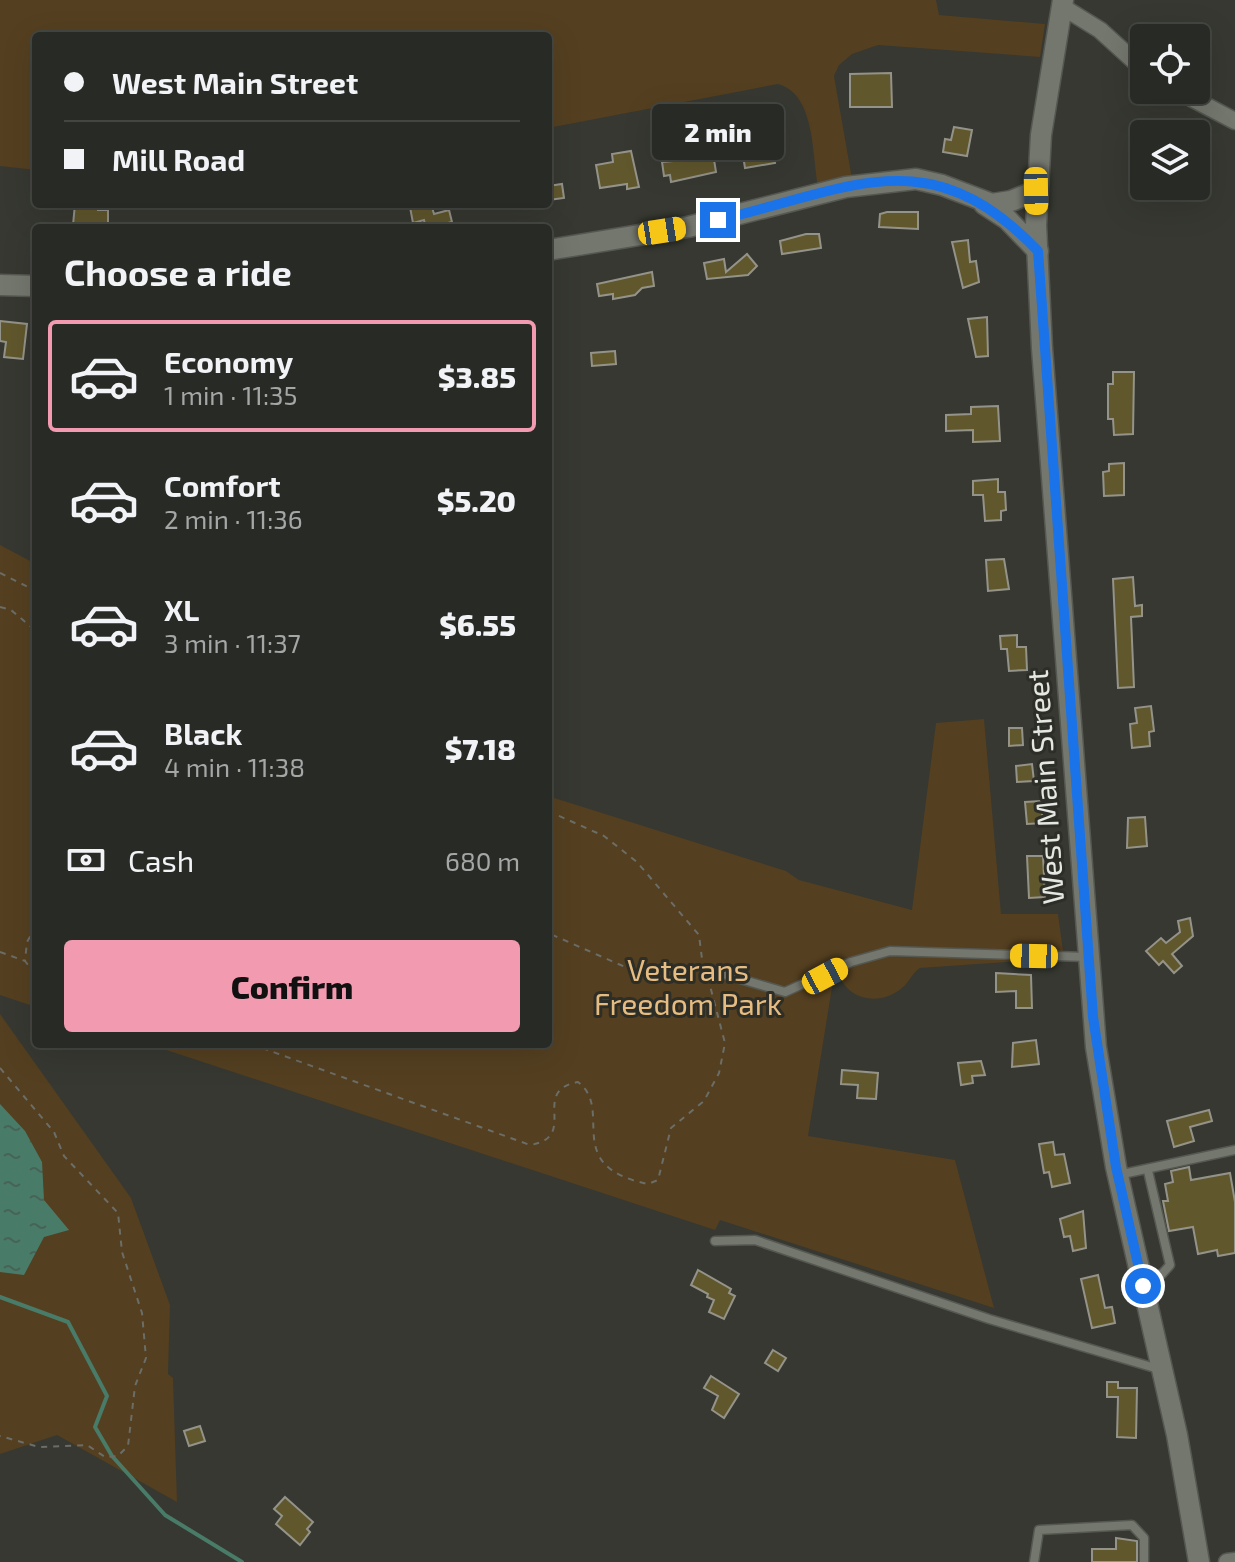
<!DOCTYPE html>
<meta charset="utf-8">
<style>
body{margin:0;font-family:"Exo 2",sans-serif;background:#30322d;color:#f1f3f6;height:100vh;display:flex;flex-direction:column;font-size:30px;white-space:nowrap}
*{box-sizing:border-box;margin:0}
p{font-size:26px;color:#a5a7a7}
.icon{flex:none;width:44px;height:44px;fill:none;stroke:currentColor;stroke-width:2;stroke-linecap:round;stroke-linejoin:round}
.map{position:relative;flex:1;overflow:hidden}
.side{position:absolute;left:32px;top:224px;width:520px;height:824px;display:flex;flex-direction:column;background:#282a25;border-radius:8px;box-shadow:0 8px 32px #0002,0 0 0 2px #444642}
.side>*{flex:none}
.banner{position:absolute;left:32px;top:32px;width:520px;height:176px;border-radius:8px;box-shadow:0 8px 32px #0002,0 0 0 2px #444642;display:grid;align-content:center;height:176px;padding:0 32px;background:#282a25}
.tools{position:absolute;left:1130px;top:24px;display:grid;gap:16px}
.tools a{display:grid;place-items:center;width:80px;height:80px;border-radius:8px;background:#282a25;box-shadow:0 8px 32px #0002,0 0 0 2px #444642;font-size:40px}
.end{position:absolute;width:36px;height:36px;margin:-18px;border:10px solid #1a73e8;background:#fff;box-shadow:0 0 0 4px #fff}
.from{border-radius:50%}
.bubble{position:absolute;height:56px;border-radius:8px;background:#282a25;box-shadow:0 8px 32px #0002,0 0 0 2px #444642;font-size:26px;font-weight:800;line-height:56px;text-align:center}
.car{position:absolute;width:24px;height:48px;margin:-24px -12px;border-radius:10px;box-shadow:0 0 6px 2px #0007;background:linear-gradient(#f5c518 24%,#345 0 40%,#f5c518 0 76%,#345 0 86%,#f5c518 0)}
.banner b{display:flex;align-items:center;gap:28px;height:76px;font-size:30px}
.banner b+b{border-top:2px solid #444642}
.banner i{width:20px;height:20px;background:#f1f3f6}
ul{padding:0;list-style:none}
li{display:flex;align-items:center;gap:24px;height:112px;margin:0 16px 12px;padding:0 16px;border:4px solid transparent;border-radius:8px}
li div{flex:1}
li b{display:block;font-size:30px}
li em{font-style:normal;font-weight:800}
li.selected{border-color:#f29aaf}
li>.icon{width:72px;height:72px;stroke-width:1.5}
h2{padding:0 32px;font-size:36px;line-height:96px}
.pay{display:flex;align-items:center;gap:20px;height:88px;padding:0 32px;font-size:30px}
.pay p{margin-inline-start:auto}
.button{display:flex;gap:16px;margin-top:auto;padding:16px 32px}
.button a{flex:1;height:92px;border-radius:8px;background:#f29aaf;color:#111;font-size:32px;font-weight:800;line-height:92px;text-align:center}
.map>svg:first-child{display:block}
.green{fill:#543f20}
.water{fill:url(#water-ripples)}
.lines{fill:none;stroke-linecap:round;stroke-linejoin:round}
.stream{stroke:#497b69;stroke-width:4}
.building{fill:#60572d;stroke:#94938a;stroke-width:2}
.lane-casing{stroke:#555751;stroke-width:11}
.street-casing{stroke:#555751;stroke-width:19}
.secondary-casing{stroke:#555751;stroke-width:23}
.path{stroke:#6b6d67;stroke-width:2;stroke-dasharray:6 6;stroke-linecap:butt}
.lane{stroke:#74776e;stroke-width:8}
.street{stroke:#74776e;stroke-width:16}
.secondary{stroke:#74776e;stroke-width:20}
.route{stroke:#1a73e8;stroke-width:10}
.labels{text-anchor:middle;stroke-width:6;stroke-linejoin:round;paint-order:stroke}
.street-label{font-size:30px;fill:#e5e7e2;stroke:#2c2e27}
.park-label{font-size:30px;fill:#e7bc80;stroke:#2c2e27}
</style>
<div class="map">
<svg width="1235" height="1562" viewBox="0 0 1235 1562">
<defs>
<pattern id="water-ripples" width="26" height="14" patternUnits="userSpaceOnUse" patternTransform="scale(2)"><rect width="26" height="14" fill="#497b69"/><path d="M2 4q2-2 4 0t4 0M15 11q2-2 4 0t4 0" fill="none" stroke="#476358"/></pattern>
</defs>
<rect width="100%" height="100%" fill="#363831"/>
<!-- green -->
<g class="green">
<path d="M0 0H936L939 15 1045 24 1040 57 878 45 852 54 839 65 834 76 852 179 818 186C812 153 815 94 778 84L548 128V36H36V170L0 166Z"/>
<polygon points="0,545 36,564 36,1007 0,995"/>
<path d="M984 719 1001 914H1058L1064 958 920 968C912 973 910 981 903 987 883 1006 848 1002 839 974L834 975 808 1136 955 1160 994 1308 720 1220 715 1230 148 1044H548V796L786 871 799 880 912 910 936 723Z"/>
<polygon points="0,1014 131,1198 170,1305 168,1374 173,1378 177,1502 57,1435 0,1454"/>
</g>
<!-- water -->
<polygon class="water" points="0,1104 25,1131 42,1162 44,1200 69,1230 44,1237 24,1275 0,1272"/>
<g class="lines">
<!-- stream -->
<polyline class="stream" points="0,1297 68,1322 107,1396 95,1427 112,1456 165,1515 242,1562"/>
</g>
<!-- building -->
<g class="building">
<polygon points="891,73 892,107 850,107 850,74"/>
<polygon points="954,127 972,130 967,156 943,152 945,139 951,140"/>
<polygon points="772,144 775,163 745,168 742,149"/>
<polygon points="712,147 716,172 671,182 670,175 664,176 662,162 684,160 683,152"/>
<polygon points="631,151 639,187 627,189 627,184 600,188 596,165 613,162 612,154"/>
<polygon points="562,184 564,198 548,200 548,186"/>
<polygon points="75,204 98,204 98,210 108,210 108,228 73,225"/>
<polygon points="421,204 431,204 434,214 449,210 452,222 426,228 424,220 413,223 410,207"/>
<polygon points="887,212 918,212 918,229 879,227 880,214"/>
<polygon points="806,234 819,234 821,248 782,254 780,241"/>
<polygon points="968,240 970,262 976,261 979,282 963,288 952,242"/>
<polygon points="747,254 757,266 748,275 707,279 704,263 724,259 726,272"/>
<polygon points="652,272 654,286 642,288 635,295 613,299 613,294 599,296 597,284"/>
<polygon points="987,317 988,356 976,357 968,319"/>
<polygon points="0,321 27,324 23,359 4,357 6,342 0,341"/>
<polygon points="615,351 616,364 592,366 591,353"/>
<polygon points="1113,372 1134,372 1133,434 1114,435 1113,419 1108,419 1108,384 1113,384"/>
<polygon points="998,406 1000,441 973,442 973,430 946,431 946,415 971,414 971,407"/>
<polygon points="1124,463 1124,495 1104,496 1103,472 1109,471 1109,464"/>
<polygon points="998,479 998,492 1005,492 1006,510 1001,511 1001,520 985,521 983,495 973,495 973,481"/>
<polygon points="1004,559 1009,589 988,591 986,560"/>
<polygon points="1133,577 1135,606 1142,605 1142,616 1131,617 1134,687 1118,688 1113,579"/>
<polygon points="1017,635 1017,647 1026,647 1027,670 1009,671 1007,649 1001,649 1000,636"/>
<polygon points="1151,706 1154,731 1149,732 1150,746 1132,748 1130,724 1137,723 1135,708"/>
<polygon points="1009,728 1022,728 1023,745 1009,746"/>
<polygon points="1032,764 1034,781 1017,782 1016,766"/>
<polygon points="1041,801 1043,823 1027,824 1025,802"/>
<polygon points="1145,817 1147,846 1127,848 1128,818"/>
<polygon points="1027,856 1043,856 1045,897 1029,898"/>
<polygon points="1190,918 1193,936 1172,954 1182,966 1174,973 1163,961 1159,965 1146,951 1161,938 1166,943 1180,932 1178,921"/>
<polygon points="996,973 1031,975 1032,1008 1016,1008 1016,991 996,992"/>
<polygon points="1036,1040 1039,1064 1012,1067 1013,1043"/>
<polygon points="981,1061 985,1075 972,1076 973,1083 961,1085 958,1063"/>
<polygon points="842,1070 878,1073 876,1099 857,1098 858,1085 841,1084"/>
<polygon points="1209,1110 1212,1121 1190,1127 1194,1141 1174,1147 1167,1121"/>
<polygon points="1053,1142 1055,1155 1064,1154 1070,1183 1052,1187 1049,1172 1044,1173 1039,1144"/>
<polygon points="1189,1167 1191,1180 1230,1173 1235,1202 1235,1253 1218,1256 1217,1250 1198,1254 1193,1227 1169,1231 1163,1201 1168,1201 1165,1184 1173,1182 1171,1171"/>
<polygon points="1083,1211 1086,1248 1073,1251 1070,1236 1064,1237 1060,1219"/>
<polygon points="698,1270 731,1289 729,1293 735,1296 724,1319 709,1312 714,1300 707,1297 708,1294 691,1285"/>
<polygon points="1098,1275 1105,1308 1112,1307 1115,1323 1092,1328 1081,1279"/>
<polygon points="773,1350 786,1358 778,1371 765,1363"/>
<polygon points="711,1376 739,1394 724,1418 712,1410 718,1396 704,1388"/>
<polygon points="1107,1382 1118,1382 1118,1388 1137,1388 1136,1438 1117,1437 1118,1397 1107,1397"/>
<polygon points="200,1426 205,1441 189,1446 184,1431"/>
<polygon points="285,1497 313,1522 307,1529 310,1532 300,1545 276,1524 282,1516 274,1509"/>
<polygon points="1116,1538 1137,1541 1137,1562 1092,1562 1092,1549 1116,1549"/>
</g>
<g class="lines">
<!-- lane casing -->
<g class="lane-casing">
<g id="lane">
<polyline points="716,972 785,992 851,962 890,951 1087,957"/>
<polyline points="1118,1175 1235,1150"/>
<polyline points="715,1241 755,1240 989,1319 1162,1370"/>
<polyline points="1141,1277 1162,1274 1170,1265 1148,1171"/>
<polyline points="1034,1562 1039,1530 1132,1525 1144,1538 1144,1562"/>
</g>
</g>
<!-- street casing -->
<g class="street-casing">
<g id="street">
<polyline points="1061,6 1100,30 1144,70"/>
<polyline points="1176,90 1235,121"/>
<polyline points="1227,1562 1235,1561"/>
</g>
</g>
<!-- secondary casing -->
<g class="secondary-casing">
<g id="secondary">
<polyline points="1063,0 1041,135 1036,225 1042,348 1096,1047 1116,1167 1177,1435 1199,1562"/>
<polyline points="984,204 1007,219 1038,251"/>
<polyline points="548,250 688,227 846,187 916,179 942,185 992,204 1011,201 1036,191"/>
<polyline points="0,285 36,286"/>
</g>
</g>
<!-- path -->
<g class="path">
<polyline points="0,573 36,591"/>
<polyline points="0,607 11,610 36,631"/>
<polyline points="548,811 604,836 637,862 699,935 703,967 632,970 548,933"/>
<polyline points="36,926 27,942 25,961 36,975"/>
<polyline points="0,952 25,961"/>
<path d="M251 1044 530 1145C580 1137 529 1091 578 1082 615 1110 560 1166 648 1184L658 1180 671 1128 704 1101 719 1073 725 1043 709 982"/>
<polyline points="0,1068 54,1132 64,1156 118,1213 122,1252 142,1313 146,1358 135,1386 128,1446 118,1456 105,1457 87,1445 39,1447 0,1436"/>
</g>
<!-- lane -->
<use href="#lane" class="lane"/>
<!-- street -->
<use href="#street" class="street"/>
<!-- secondary -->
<use href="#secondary" class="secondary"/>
</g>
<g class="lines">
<!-- route -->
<path class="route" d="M718 220C851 189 929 137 1038 251L1093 1017 1116 1167 1143 1286"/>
</g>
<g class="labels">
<!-- street labels -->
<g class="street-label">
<text transform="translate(1046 787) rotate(-94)" y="10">West Main Street</text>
</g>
<!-- park labels -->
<g class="park-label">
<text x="688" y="981">Veterans<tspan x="688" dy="34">Freedom Park</tspan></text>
</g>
</g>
</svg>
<div class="tools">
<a><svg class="icon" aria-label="locate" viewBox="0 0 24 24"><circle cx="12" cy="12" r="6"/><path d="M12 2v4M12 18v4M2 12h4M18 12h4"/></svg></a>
<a><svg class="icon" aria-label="layers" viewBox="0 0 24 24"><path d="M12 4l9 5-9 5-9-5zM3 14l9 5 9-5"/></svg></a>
</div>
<i class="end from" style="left:1143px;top:1286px"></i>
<i class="end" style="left:718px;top:220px"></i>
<div class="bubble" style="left:652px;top:104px;width:132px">2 min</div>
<i class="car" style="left:1036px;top:191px;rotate:179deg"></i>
<i class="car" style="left:662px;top:231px;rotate:81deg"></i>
<i class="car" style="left:1034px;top:956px;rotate:271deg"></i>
<i class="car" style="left:825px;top:976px;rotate:62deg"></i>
<div class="banner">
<b><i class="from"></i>West Main Street</b>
<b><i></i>Mill Road</b>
</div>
<section class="side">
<h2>Choose a ride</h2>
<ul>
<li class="selected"><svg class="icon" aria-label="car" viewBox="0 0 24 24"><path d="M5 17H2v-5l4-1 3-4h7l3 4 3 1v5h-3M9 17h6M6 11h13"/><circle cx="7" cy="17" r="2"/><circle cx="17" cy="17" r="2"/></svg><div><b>Economy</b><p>1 min · 11:35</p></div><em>$3.85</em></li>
<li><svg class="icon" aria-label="car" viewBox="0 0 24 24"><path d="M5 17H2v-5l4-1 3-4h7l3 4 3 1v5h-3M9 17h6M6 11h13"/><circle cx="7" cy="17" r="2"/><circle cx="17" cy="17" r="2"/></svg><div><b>Comfort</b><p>2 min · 11:36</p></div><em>$5.20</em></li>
<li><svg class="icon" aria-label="car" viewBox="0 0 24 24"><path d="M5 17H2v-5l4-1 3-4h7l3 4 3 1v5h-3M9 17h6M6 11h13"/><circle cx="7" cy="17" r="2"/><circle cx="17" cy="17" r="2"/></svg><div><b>XL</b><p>3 min · 11:37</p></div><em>$6.55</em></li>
<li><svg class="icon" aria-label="car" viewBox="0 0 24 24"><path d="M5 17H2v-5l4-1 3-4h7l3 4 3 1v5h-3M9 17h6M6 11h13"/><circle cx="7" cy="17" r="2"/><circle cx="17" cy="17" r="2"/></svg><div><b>Black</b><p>4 min · 11:38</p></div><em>$7.18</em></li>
</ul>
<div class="pay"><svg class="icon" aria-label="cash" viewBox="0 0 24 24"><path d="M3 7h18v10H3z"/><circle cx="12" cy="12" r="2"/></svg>Cash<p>680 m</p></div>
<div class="button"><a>Confirm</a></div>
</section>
</div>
